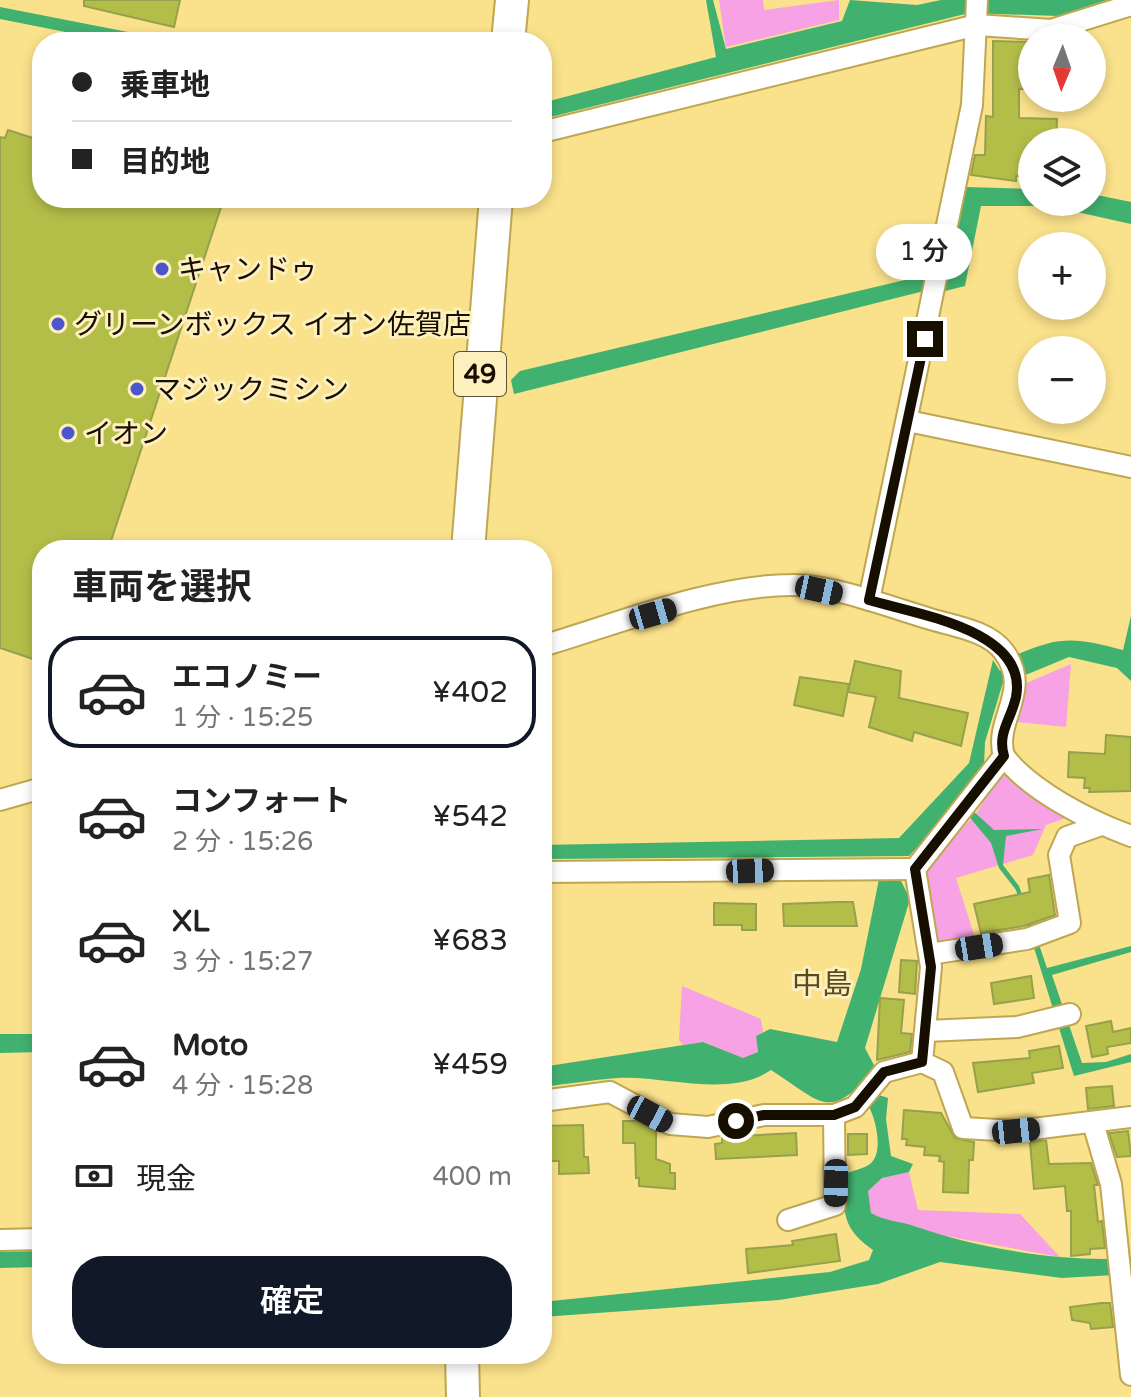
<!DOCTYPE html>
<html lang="ja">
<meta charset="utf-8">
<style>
body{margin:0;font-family:"Varela Round","Noto Sans JP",sans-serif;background:#f2f2f2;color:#222;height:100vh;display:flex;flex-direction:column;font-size:30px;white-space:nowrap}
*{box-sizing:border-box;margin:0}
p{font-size:26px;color:#767676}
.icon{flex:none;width:44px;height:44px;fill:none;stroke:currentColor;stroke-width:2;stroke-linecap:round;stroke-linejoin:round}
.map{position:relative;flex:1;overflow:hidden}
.panel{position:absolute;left:32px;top:540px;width:520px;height:824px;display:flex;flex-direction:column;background:#fff;border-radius:32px;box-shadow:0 4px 12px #0003}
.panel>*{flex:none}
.hud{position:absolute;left:32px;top:32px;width:520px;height:176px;border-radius:32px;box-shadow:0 4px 12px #0003;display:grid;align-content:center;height:176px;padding:0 40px;background:#fff}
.needle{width:52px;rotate:182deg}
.buttons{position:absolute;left:1018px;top:24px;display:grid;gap:16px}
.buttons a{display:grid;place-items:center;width:88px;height:88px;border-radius:50%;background:#fff;box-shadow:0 4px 12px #0003;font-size:40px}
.end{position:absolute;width:36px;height:36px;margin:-18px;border:10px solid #160f00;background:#fff;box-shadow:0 0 0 4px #fff}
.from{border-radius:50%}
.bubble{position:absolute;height:56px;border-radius:28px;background:#fff;box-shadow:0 4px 12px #0003;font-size:26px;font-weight:600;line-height:56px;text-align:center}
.car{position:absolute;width:24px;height:48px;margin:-24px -12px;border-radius:10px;box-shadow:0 0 6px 2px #0007;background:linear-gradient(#222 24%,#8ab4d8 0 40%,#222 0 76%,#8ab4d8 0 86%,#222 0)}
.hud b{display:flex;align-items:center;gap:28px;height:76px;font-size:30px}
.hud b+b{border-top:2px solid #e0e0e0}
.hud i{width:20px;height:20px;background:#222}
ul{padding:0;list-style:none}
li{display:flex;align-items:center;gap:24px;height:112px;margin:0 16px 12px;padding:0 24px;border:4px solid transparent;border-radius:32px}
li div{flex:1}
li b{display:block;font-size:30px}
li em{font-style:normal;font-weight:600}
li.active{border-color:#111827}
li>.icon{width:72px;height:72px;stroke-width:1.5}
h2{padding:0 40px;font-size:36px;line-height:96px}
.pay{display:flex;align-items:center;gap:20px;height:88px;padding:0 40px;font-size:30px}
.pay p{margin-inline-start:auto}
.primary-button{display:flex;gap:16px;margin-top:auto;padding:16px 40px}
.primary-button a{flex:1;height:92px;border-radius:32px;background:#111827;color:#fff;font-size:32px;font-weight:600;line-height:92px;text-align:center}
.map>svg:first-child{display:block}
.green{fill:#f6a2e5}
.water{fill:#41b16f}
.building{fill:#b3be49;stroke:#97a04c;stroke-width:2}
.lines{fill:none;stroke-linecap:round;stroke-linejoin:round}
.minor-casing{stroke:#bfa751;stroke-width:24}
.primary-casing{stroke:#bfa751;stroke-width:36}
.minor{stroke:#fff;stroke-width:20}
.primary{stroke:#fff;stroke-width:32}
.route{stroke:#160f00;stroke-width:10}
.poi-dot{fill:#4b56cb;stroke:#fdefbe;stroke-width:3}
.labels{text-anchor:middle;stroke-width:6;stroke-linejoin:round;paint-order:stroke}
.shield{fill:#fdefbe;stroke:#5b5239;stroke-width:2}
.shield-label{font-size:26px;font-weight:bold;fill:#160f00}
.poi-label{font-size:28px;fill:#160f00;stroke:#fdefbe;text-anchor:start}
.neighbourhood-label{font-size:30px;fill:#584b1d;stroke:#fdefbe}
</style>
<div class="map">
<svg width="1131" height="1397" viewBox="0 0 1131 1397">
<rect width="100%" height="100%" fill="#fae18b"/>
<!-- green -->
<g class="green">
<polygon points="719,0 763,0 764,10 839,0 839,20 726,47"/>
<polygon points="1071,664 1066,727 1017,722 1024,684"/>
<polygon points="1001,772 1071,816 1046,825 1033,855 956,878 975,938 935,943 920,872 976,814"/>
<polygon points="682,986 761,1019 763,1032 756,1036 758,1052 743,1059 704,1042 683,1045 679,1040"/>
<polygon points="909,1172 918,1210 1020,1214 1060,1257 935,1234 915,1226 889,1223 871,1213 867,1191 882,1178"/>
</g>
<!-- water -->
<g class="water">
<polygon points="706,0 713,0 726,49 842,21 850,0 917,5 941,0 1107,0 1058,16 969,13 542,119 542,103 716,57"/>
<polygon points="0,7 179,42 116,42 0,19"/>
<polygon points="966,187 1032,189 1032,202 1092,202 1092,194 1131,202 1131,224 1050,206 981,206 965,286 941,292 943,270 950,265"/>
<polygon points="926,275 924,291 514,394 511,380 520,371"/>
<path d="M1131 616V681L1117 668 1069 657 1028 674 1004 679 985 742 984 766 954 808 909 856 542 859V845L899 838 969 763 993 660 1000 671 1015 667 1016 655C1061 635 1077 638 1123 650Z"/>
<polygon points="972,810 994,830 1043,829 1006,836 1003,865 1019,886 1047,968 1131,946 1131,952 1052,975 1082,1063 1106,1062 1131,1054 1131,1062 1074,1076 1016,890 999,868 991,843 967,814"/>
<path d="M879 879H900L910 899 865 1048 876 1069C828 1121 825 1105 771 1070 729 1099 665 1075 617 1078 592 1080 567 1084 542 1087V1067L703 1042 743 1058 758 1052 756 1036 770 1029 837 1042 861 969Z"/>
<polygon points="0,1034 42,1034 42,1052 0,1053"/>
<path d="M876 1094 888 1098 886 1119 891 1156 913 1164 909 1172 882 1178 868 1191 871 1213C887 1222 901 1221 917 1227 980 1249 1065 1263 1131 1258V1267L1114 1271V1275L1062 1278 940 1262 878 1284 779 1300 542 1317V1302L830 1272 869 1260 873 1250C840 1227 844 1211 844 1174 852 1171 863 1169 870 1164 884 1153 876 1120 869 1107Z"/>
<polygon points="42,1251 42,1267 0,1268 0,1252"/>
</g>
<!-- building -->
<g class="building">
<polygon points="84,0 180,0 174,27 84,6"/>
<polygon points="993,41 1032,42 1032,89 1019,89 1019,118 1057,119 1056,141 1032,140 1032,176 1016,176 1016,181 971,175 975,155 985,155 986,116 993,117"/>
<polygon points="8,130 42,141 42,198 224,198 108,550 42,550 42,662 0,648 0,137 5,138"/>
<polygon points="855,661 901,671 899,698 968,713 961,746 914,732 912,741 869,727 876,697 848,692"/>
<polygon points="800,677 849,684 843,716 794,705"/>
<polygon points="1106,735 1131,737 1131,791 1089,792 1090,788 1084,788 1085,778 1068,777 1069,752 1105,754"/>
<polygon points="1049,875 1055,915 1024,926 981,933 974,904 1030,892 1028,879"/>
<polygon points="838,902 853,902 857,926 784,926 783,904"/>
<polygon points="714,903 756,904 756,930 742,930 742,925 714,925"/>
<polygon points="901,960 917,961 915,994 899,992"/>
<polygon points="1031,976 1034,998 994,1004 991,983"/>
<polygon points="880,998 904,1000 901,1033 912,1034 910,1052 877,1060"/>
<polygon points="1111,1021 1113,1032 1131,1028 1131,1043 1107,1047 1108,1054 1092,1057 1086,1026"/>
<polygon points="1059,1046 1063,1068 1032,1073 1034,1083 978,1092 973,1063 1030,1058 1029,1051"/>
<polygon points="1112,1086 1114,1106 1088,1109 1086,1088"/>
<polygon points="904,1110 941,1113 955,1138 974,1142 973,1160 969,1160 968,1193 943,1192 944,1162 939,1161 940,1156 924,1155 925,1147 906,1145 907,1139 902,1139"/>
<polygon points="623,1121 637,1121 656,1131 656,1159 670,1164 670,1173 675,1173 675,1189 639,1186 639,1178 636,1178 635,1143 623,1143"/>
<polygon points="583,1125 584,1157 588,1157 589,1173 559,1174 559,1161 543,1161 542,1126"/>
<polygon points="1128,1131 1131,1156 1117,1157 1109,1133"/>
<polygon points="796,1133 797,1155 716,1159 715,1144 722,1143 722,1137"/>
<polygon points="848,1134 867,1134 867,1154 848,1155"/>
<polygon points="1046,1140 1049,1164 1091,1163 1098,1185 1094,1185 1098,1222 1102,1221 1105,1248 1090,1249 1090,1254 1071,1256 1071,1211 1067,1211 1065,1186 1034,1189 1030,1142"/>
<polygon points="836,1234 840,1261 748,1273 746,1249 793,1245 792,1241"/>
<polygon points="1101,1303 1110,1303 1113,1327 1091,1329 1090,1323 1072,1320 1070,1307"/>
</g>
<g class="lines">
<!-- minor casing -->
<g class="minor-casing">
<g id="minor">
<polyline points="542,132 977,25 1051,30 1131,5"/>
<polyline points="908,421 1131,467"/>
<polyline points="869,600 972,105 977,0"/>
<path d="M542 646C617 624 713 585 791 585 829 584 890 607 927 618 952 626 988 630 1004 652 1033 691 993 720 1004 756L915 869 931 967 922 1062 943 1072 963 1128 1016 1131 1131 1117"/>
<path d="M1004 756C1030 791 1090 821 1131 836"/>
<polyline points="0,800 42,788"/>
<polyline points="542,872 915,869"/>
<polyline points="930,954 1027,939 1070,923 1059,855 1067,837 1101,825"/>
<polyline points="926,1031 1017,1027 1070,1014"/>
<polyline points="542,1101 610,1092 670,1124 708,1127 764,1115 834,1115 855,1107 884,1072 922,1062"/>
<polyline points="1093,1123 1111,1184 1131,1375"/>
<polyline points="788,1220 835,1205 834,1115"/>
<polyline points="0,1240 42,1239"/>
</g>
</g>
<!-- primary casing -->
<g class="primary-casing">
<g id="primary">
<polyline points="508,42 512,0"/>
<polyline points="468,550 496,198"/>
<polyline points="462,1354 463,1397"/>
</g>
</g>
<!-- minor -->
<use href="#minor" class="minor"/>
<!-- primary -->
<use href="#primary" class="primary"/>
</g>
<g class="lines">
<!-- route -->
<path class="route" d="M736 1121 764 1115H834L855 1107 884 1072 922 1062 931 967 915 869 1004 756C997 733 1011 720 1016 697 1029 630 915 614 869 600L925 339"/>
</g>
<!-- markers -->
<g class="poi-dot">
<circle cx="162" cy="269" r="8"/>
<circle cx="58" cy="324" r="8"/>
<circle cx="137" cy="389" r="8"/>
<circle cx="68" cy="433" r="8"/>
</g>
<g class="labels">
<!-- shield labels -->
<rect class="shield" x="454" y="352" width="52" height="44" rx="6"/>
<g class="shield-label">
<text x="480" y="383">49</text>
</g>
<!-- poi labels -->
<g class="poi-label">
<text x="178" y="279">キャンドゥ</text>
<text x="74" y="334">グリーンボックス イオン佐賀店</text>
<text x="153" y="399">マジックミシン</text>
<text x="84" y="443">イオン</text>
</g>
<!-- neighbourhood labels -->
<g class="neighbourhood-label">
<text x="822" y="994">中島</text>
</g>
</g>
</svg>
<div class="buttons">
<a><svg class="needle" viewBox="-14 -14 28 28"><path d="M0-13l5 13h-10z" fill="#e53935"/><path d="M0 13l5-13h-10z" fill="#767676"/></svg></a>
<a><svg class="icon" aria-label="layers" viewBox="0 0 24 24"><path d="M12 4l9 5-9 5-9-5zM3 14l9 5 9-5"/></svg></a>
<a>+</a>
<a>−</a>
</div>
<i class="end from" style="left:736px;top:1121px"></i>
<i class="end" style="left:925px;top:339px"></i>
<div class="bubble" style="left:876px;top:224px;width:96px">1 分</div>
<i class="car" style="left:819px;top:590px;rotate:102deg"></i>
<i class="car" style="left:653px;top:614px;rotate:74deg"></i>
<i class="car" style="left:750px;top:871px;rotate:88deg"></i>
<i class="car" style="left:979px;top:947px;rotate:81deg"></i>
<i class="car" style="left:650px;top:1114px;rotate:118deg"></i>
<i class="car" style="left:1016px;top:1131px;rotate:84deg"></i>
<i class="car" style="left:836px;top:1183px;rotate:181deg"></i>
<div class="hud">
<b><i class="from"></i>乗車地</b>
<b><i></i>目的地</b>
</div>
<section class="panel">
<h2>車両を選択</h2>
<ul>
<li class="active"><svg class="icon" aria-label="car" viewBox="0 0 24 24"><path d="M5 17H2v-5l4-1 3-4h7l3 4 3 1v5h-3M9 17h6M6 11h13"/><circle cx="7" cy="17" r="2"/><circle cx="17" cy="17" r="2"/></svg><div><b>エコノミー</b><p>1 分 · 15:25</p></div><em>¥402</em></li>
<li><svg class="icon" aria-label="car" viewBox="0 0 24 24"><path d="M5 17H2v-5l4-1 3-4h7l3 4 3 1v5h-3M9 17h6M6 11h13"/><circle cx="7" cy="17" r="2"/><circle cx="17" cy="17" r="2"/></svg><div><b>コンフォート</b><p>2 分 · 15:26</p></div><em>¥542</em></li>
<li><svg class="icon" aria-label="car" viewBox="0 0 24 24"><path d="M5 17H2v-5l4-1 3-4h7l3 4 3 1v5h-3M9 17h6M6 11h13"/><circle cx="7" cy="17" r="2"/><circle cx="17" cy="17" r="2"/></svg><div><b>XL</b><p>3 分 · 15:27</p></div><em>¥683</em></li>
<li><svg class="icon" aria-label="car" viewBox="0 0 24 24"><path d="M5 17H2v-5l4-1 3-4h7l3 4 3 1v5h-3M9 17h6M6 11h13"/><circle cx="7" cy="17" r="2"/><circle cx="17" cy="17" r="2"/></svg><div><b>Moto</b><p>4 分 · 15:28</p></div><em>¥459</em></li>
</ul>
<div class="pay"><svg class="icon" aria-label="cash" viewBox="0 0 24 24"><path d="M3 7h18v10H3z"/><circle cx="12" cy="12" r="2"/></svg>現金<p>400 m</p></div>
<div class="primary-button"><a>確定</a></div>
</section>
</div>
